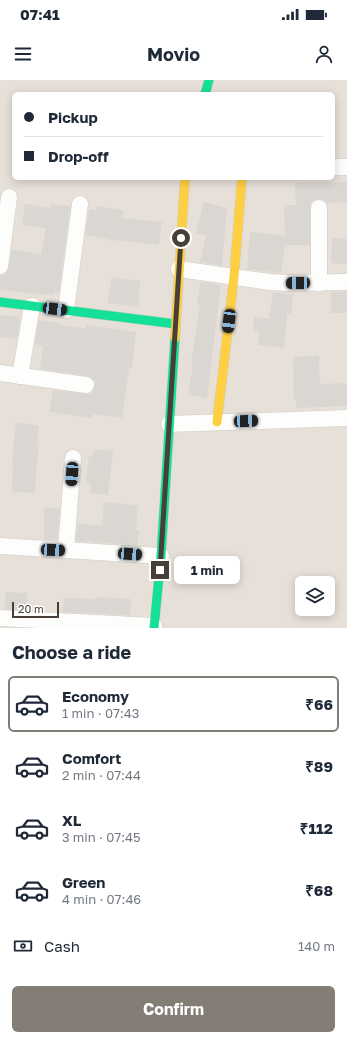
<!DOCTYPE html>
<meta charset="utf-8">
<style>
body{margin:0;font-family:"Golos Text",sans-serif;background:#f6f6f7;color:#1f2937;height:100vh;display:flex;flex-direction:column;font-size:15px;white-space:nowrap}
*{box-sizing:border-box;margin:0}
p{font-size:13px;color:#747a83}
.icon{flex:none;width:22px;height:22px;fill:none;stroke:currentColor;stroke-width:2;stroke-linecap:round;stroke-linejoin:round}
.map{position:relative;height:548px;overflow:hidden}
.side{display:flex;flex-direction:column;background:#fff;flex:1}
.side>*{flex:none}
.guide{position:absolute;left:12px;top:12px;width:323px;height:88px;border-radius:6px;box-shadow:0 2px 10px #0003;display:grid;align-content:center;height:88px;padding:0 12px;background:#fff}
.controls{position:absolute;left:295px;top:496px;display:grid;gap:8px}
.controls a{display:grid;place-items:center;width:40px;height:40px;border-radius:6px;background:#fff;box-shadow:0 2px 10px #0003;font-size:20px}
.scale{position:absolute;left:12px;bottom:10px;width:47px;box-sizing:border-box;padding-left:4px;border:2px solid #484036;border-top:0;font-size:11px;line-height:14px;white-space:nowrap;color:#484036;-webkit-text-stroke:3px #fff;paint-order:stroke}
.end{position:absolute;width:18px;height:18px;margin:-9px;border:5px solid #484036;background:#fff;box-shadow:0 0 0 2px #fff}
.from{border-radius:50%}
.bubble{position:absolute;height:28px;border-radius:6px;background:#fff;box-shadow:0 2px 10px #0003;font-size:13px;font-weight:700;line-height:28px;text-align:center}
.car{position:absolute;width:12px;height:24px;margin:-12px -6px;border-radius:5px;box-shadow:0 0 3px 1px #0007;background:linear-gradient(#222 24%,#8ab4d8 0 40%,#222 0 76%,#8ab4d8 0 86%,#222 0)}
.guide b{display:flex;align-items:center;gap:14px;height:38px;font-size:15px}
.guide b+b{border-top:1px solid #e0e1e3}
.guide i{width:10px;height:10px;background:#1f2937}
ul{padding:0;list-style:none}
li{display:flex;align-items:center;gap:12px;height:56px;margin:0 8px 6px;padding:0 4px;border:2px solid transparent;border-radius:6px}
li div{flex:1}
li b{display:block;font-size:15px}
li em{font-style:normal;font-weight:700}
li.active{border-color:#837d75}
li>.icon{width:36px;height:36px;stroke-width:1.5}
h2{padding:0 12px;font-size:18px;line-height:48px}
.pay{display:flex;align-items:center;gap:10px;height:44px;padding:0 12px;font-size:15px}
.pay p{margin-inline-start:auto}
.cta{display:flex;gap:8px;margin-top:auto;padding:8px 12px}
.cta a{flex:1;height:46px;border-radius:6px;background:#837d75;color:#fff;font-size:16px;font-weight:700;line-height:46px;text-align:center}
.status{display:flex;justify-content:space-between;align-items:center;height:28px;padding:0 20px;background:#fff;direction:ltr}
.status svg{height:11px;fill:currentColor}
header{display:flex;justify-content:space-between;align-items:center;height:52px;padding:0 12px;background:#fff;font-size:18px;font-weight:700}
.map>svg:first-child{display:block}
.residential{fill:#e6e0d8;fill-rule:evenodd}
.building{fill:#dad6d2}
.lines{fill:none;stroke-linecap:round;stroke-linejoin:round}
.street-casing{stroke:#cecbc7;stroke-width:17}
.fast-casing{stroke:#d1ccc2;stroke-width:10}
.slow-casing{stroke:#d1ccc2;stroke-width:10}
.street{stroke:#fdfdfc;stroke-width:16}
.fast{stroke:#16e098;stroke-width:9}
.slow{stroke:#ffcf43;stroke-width:9}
.route{stroke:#484036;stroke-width:5}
</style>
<div class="status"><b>07:41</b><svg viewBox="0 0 49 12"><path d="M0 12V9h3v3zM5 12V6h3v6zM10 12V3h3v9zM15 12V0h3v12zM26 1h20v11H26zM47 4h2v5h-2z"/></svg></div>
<header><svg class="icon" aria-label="menu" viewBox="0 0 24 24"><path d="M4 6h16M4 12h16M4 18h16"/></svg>Movio<svg class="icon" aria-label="person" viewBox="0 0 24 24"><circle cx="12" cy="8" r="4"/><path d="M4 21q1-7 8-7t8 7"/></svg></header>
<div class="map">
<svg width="347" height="548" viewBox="0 0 347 548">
<rect width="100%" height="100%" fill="#f1efeb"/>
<!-- residential -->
<path class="residential" d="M0 0H347V548H0ZM14 14H333V98H14ZM302 503H328V529H302Z"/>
<!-- building -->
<g class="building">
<polygon points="347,102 347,122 327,123 323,120 319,119 315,120 311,123 310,128 310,165 285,165 285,164 281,193 247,189 250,152 285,156 284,125 296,125 295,103"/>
<polygon points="204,122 227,128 222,186 200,182 206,156 196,153"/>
<polygon points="25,124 50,128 51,124 70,126 59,213 54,212 54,215 49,214 49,215 0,210 0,195 4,195 8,191 9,187 12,169 41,175 46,148 22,145"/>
<polygon points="97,126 124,130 122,138 162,142 159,165 117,160 116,161 85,155 89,129 96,130"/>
<polygon points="332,158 347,159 347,184 331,183"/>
<polygon points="112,197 140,201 138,221 140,221 139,227 107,223 110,208"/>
<polygon points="201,202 221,205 207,318 188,315 193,284 191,284 200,224 197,224"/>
<polygon points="273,212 293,215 291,234 287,233 284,268 258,265 259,251 253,251 254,237 269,239"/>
<rect x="331" y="212" width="16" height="21"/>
<polygon points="0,235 20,237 17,259 0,257"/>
<polygon points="39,240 59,243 59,245 86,248 86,245 136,252 132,288 129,288 122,338 93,334 93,338 49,332 53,310 85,314 90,314 93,311 95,306 95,301 92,298 88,296 40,289 43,266 35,264"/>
<polygon points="319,276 320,304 347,303 347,326 296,328 296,320 294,320 293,277"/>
<polygon points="16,342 39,346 37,366 39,366 36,393 35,413 12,412 13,380 12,380"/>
<polygon points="94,369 113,371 108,415 90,413 91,404 86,403 89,376 93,377"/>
<polygon points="104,422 138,426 136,450 139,450 137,465 76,461 78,444 102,446"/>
<polygon points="44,428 60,428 57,460 44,459"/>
<polygon points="6,512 27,513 26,530 5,529"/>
<polygon points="97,517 131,519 130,535 63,532 64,518 96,519"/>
</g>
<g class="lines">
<!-- street casing -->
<g class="street-casing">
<g id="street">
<polyline points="333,87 347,87"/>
<polyline points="0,186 9,117"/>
<polyline points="179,189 270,202 287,203 347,202"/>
<polyline points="319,203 319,128"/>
<polyline points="66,230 80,124"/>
<polyline points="0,293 86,305"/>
<polyline points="20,296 32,226"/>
<polyline points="169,344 347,338"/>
<polyline points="0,466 161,476"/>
<polyline points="66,470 73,378"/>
<polyline points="0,538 154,546"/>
</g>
</g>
<!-- fast casing -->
<g class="fast-casing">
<g id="fast">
<polyline points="205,14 209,0"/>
<polyline points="0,222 176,244"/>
<polyline points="154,548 161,476 175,258"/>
</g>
</g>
<!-- slow casing -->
<g class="slow-casing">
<g id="slow">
<polyline points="175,258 185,98"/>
<polyline points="217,342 234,197 242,98"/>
</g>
</g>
<!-- street -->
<use href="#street" class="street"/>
<!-- fast -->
<use href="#fast" class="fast"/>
<!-- slow -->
<use href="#slow" class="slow"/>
</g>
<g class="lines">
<!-- route -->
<polyline class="route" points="160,490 181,158"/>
</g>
</svg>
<div class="controls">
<a><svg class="icon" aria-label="layers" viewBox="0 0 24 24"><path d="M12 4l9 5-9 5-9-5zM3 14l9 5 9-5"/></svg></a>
</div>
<div class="scale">20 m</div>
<i class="end from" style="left:181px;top:158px"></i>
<i class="end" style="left:160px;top:490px"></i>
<div class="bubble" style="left:174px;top:476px;width:66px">1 min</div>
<i class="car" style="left:298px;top:203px;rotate:269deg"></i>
<i class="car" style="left:55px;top:229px;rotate:97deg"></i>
<i class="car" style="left:229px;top:241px;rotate:187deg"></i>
<i class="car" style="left:246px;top:341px;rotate:88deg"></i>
<i class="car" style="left:72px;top:394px;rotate:184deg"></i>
<i class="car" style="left:53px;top:470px;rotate:93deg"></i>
<i class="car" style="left:130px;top:474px;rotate:94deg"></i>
<div class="guide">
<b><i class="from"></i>Pickup</b>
<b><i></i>Drop-off</b>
</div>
</div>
<section class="side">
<h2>Choose a ride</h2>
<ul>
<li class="active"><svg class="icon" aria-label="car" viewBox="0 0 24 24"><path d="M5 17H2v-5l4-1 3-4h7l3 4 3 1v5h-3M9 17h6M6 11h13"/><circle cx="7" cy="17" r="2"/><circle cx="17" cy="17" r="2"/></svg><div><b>Economy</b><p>1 min · 07:43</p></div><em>₹66</em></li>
<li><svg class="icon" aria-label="car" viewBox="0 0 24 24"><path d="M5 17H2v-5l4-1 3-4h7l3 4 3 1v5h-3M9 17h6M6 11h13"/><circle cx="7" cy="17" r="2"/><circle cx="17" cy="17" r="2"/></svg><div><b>Comfort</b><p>2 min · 07:44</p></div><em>₹89</em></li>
<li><svg class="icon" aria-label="car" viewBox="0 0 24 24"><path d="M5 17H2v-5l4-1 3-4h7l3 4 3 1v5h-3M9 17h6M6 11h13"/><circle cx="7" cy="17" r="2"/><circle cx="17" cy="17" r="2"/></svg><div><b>XL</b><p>3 min · 07:45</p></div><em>₹112</em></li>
<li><svg class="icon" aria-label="car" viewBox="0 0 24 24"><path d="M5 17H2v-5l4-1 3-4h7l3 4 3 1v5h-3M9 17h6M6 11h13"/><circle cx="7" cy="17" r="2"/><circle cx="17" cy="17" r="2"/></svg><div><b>Green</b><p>4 min · 07:46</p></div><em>₹68</em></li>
</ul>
<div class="pay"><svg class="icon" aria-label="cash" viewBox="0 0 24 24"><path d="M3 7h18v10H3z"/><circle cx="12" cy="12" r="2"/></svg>Cash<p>140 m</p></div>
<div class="cta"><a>Confirm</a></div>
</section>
